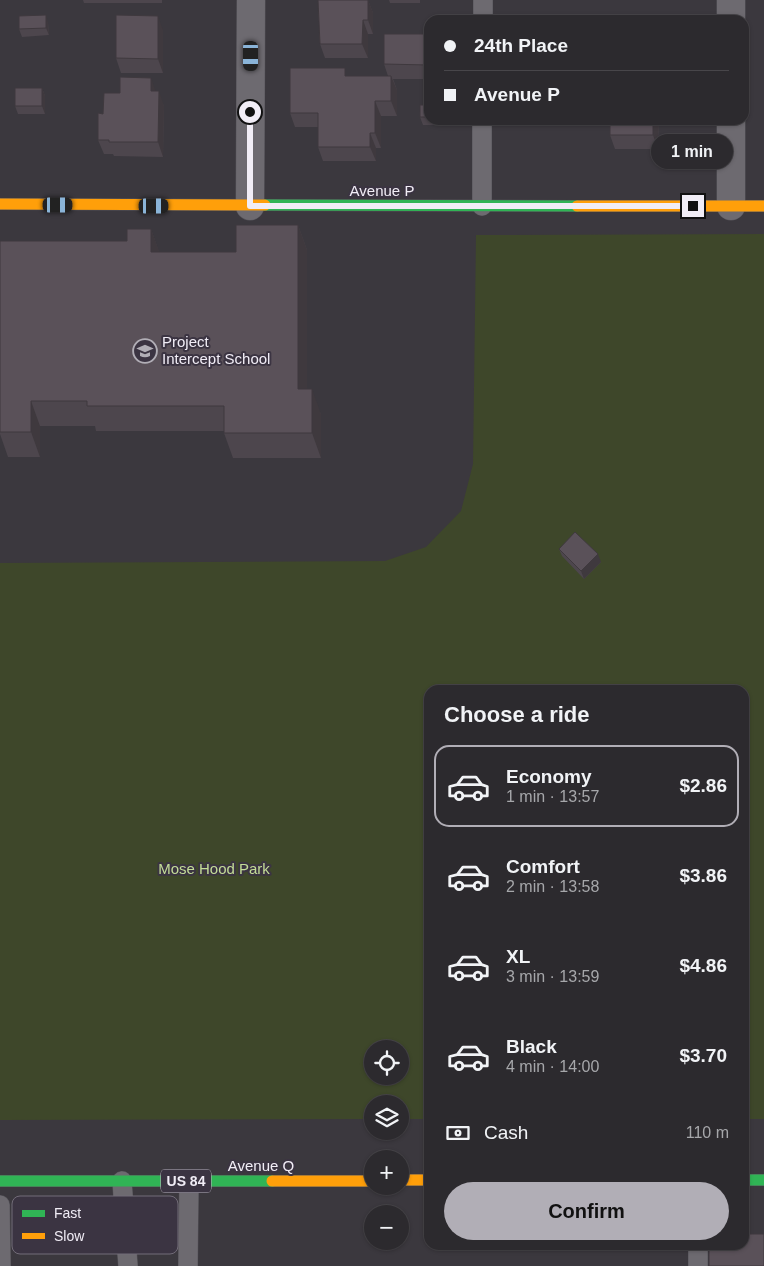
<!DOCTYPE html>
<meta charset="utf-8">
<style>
body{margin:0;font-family:Helvetica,sans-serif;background:#343236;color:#f1f3f6;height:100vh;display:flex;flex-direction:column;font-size:19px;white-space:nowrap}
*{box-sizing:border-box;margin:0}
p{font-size:16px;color:#a6a7aa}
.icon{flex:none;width:28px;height:28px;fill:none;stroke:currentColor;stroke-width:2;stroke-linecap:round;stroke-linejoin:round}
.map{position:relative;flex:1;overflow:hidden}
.sheet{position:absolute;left:424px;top:685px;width:325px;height:565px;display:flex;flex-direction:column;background:#2c2a2e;border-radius:15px;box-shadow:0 1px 4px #0004,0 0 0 1px #48464a}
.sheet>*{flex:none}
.banner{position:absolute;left:424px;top:15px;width:325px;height:110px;border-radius:15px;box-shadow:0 1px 4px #0004,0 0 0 1px #48464a;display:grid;align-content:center;height:110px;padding:0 20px;background:#2c2a2e}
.controls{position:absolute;left:364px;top:1040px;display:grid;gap:10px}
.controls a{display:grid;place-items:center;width:45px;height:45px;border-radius:50%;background:#2c2a2e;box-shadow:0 1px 4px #0004,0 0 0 1px #48464a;font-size:25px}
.end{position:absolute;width:22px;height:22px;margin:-11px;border:6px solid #f1edf6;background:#111;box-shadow:0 0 0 2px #111}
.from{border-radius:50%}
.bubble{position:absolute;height:35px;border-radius:18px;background:#2c2a2e;box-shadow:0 1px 4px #0004,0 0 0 1px #48464a;font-size:16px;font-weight:800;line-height:35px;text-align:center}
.car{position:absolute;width:15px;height:30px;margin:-15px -8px;border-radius:6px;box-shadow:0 0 4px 1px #0007;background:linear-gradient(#222 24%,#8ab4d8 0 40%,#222 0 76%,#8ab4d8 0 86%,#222 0)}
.banner b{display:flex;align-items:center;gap:18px;height:48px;font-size:19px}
.banner b+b{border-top:1px solid #48464a}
.banner i{width:12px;height:12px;background:#f1f3f6}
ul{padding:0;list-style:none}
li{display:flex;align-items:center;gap:15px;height:82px;margin:0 10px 8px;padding:0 10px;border:2px solid transparent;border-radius:15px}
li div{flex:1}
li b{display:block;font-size:19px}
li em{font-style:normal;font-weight:800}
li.active{border-color:#b1aeb6}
li>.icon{width:45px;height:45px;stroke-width:1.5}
h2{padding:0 20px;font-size:22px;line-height:60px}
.pay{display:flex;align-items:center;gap:12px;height:55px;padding:0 20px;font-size:19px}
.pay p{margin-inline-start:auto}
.button{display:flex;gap:10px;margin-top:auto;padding:10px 20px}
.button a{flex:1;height:58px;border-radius:30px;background:#b1aeb6;color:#111;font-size:20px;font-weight:800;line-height:58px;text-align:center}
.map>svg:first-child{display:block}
.green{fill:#3e472a;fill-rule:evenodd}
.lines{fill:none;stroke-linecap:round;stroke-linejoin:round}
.lane-casing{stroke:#58565c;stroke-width:20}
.street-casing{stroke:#58565c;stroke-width:29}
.fast-casing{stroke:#58565c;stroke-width:12}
.slow-casing{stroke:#58565c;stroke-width:12}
.lane{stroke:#6d6a70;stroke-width:19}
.street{stroke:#6d6a70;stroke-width:28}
.fast{stroke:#30b455;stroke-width:11}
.slow{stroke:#ff9f0a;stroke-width:11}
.wall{fill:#4d464d}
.shaded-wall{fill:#3f393e}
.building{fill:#5a5159;stroke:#3f393e}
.route{stroke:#f1edf6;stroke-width:6}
.labels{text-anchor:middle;stroke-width:4;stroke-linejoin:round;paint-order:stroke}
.shield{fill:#3b3442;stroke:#bab6c0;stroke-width:1}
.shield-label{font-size:14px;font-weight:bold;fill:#f1edf6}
.street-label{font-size:15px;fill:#f1edf6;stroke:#3b3442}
.poi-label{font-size:15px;fill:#f1edf6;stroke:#3b3442;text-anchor:start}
.park-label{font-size:15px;fill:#c3dc97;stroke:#3b3442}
.key{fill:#3b3442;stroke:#726c78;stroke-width:1}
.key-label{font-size:14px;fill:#f1edf6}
</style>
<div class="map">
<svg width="764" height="1266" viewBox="0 0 764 1266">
<rect width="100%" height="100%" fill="#3b383e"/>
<!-- green -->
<path class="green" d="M764 234V1119H744V690H429V1119H400V1104H372V1119L0 1120V563L385 561 426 547 461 511 473 464 476 235ZM372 1049H400V1076H372Z"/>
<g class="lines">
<!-- lane casing -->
<g class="lane-casing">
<g id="lane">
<polyline points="483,20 483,0"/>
<polyline points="482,206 482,120"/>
<polyline points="122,1181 128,1266"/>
<polyline points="0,1205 1,1266"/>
<polyline points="698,1245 698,1266"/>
<polyline points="188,1266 189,1181"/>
</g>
</g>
<!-- street casing -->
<g class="street-casing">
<g id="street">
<polyline points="731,0 731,20"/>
<polyline points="731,120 731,206"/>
<polyline points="250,206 251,0"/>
</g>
</g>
<!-- fast casing -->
<g class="fast-casing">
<g id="fast">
<polyline points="265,205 577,206"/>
<polyline points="744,1180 764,1180"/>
<polyline points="0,1181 272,1181"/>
</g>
</g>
<!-- slow casing -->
<g class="slow-casing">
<g id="slow">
<polyline points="0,204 265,205"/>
<polyline points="577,206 764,206"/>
<polyline points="400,1180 429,1180"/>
<polyline points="272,1181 372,1181"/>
</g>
</g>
<!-- lane -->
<use href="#lane" class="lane"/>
<!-- street -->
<use href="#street" class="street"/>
<!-- fast -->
<use href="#fast" class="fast"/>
<!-- slow -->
<use href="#slow" class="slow"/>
</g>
<!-- wall -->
<g class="wall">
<polygon points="83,0 162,0 162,3 84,3"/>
<polygon points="318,0 368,0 373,13 373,34 368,34 368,58 325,58 320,44"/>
<polygon points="389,0 420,0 420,3 390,3"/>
<polygon points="48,22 49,35 22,37 19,29"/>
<polygon points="163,30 163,73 121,73 116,58"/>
<polygon points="429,36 429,79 393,79 397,90 397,116 381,116 381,148 376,148 376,161 323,161 318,147 318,127 295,127 290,113 348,76 388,76 384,64"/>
<polygon points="42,88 45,96 45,114 18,114 15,106"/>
<polygon points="156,91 164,106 163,157 114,156 113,154 104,154 98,140 103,114 120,93"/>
<polygon points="429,105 429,120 436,120 436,125 423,125 420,117"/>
<polygon points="659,120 658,149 615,149 610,135"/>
<polygon points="298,225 307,250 307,389 321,414 321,458 233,458 224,433 224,431 96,431 95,426 40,426 40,457 8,457 0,434 0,241 127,241 151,229 159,252 236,252"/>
<polygon points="559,549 601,562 584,579 562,556"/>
</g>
<!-- shaded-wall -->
<g class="shaded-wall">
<polygon points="368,0 373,13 373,34 368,20"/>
<polygon points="46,15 48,22 49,35 46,28"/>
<polygon points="158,16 163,30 163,73 158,59"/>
<polygon points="363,20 368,34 368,58 362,44"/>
<polygon points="428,34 429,36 429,68 428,65"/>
<polygon points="391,76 397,90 397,116 391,101"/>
<polygon points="151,78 156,92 151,91"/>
<polygon points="42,88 45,96 45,114 42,106"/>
<polygon points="159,91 164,106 163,157 158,142"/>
<polygon points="375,101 381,116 381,148 375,133"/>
<polygon points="653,120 659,120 658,149 653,135"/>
<polygon points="370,133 376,148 376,161 370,147"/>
<polygon points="298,225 307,250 307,414 298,389"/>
<polygon points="151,229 160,254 151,252"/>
<polygon points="312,389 321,414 321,458 312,433"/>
<polygon points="31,401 40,426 40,457 31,432"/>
<polygon points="598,554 601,562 584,579 581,571"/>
</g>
<!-- building -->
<g class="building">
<polygon points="318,0 368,0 368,20 363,20 362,44 320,44"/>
<polygon points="46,15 46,28 19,29 19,16"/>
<polygon points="116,15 158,16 158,59 116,58"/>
<polygon points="384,34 428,34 428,65 384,64"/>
<polygon points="290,68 345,68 345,76 391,76 391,101 375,101 375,133 370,133 370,147 318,147 318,113 290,113"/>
<polygon points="120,77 151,78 151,91 159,91 158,142 109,142 109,140 98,140 98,113 103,114 104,93 120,93"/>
<rect x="15" y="88" width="27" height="18"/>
<rect x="420" y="105" width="9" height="12"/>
<rect x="610" y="120" width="43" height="15"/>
<polygon points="236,225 298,225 298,389 312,389 312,433 224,433 224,406 87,406 87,401 31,401 31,432 0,432 0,241 127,241 127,229 151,229 151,252 236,252"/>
<polygon points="575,532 598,554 581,571 559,549"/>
<polygon points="744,1234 764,1234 764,1266 709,1266 709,1245 744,1245"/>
</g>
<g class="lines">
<!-- route -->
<polyline class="route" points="250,112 250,206 693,206"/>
</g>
<!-- icons -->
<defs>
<g id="school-ring" transform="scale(1.25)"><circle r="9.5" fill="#3b3442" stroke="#b1aeb6" stroke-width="1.5"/><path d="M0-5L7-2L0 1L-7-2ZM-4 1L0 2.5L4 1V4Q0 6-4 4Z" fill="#b1aeb6"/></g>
</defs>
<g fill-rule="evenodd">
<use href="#school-ring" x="145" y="351"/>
</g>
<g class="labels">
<!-- shield labels -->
<rect class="shield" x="161" y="1169.5" width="50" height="23" rx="4"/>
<g class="shield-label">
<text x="186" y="1186">US 84</text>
</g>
<!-- street labels -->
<g class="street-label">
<text x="382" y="196">Avenue P</text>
<text x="261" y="1171">Avenue Q</text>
</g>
<!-- poi labels -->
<g class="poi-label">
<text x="162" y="347">Project<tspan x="162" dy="17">Intercept School</tspan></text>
</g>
<!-- park labels -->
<g class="park-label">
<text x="214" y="874">Mose Hood Park</text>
</g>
</g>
<!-- legend -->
<rect x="12" y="1196" width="166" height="58" rx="8" class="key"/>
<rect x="22" y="1210" width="23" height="7" fill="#30b455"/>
<rect x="22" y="1233" width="23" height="6" fill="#ff9f0a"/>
<g class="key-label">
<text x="54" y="1218">Fast</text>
<text x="54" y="1241">Slow</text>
</g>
</svg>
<div class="controls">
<a><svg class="icon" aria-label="locate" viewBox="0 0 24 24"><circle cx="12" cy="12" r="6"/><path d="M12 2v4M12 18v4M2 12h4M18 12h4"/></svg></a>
<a><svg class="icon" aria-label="layers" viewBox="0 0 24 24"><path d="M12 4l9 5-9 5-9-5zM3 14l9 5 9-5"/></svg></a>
<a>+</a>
<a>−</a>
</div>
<i class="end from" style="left:250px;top:112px"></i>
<i class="end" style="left:693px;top:206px"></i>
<div class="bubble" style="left:651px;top:134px;width:82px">1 min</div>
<i class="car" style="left:251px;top:56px;rotate:180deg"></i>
<i class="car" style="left:58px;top:205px;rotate:90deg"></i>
<i class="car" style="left:154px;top:206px;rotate:90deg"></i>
<div class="banner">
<b><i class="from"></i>24th Place</b>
<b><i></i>Avenue P</b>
</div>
<section class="sheet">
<h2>Choose a ride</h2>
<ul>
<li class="active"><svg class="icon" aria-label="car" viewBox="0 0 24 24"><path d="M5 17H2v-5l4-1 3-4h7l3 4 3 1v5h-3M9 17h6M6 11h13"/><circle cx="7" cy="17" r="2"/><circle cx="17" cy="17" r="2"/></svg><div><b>Economy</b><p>1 min · 13:57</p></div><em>$2.86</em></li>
<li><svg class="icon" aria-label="car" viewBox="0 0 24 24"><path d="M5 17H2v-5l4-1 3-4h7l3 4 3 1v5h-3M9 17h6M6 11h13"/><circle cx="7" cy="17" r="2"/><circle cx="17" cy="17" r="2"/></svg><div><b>Comfort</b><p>2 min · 13:58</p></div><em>$3.86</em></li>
<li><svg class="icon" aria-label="car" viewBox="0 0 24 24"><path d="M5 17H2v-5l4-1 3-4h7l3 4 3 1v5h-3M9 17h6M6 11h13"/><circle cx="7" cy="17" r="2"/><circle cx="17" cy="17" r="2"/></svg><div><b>XL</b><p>3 min · 13:59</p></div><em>$4.86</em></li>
<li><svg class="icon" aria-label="car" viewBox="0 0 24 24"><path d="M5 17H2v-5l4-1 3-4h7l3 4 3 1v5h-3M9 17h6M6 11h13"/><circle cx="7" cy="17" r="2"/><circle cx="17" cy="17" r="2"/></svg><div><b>Black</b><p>4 min · 14:00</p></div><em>$3.70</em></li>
</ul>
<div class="pay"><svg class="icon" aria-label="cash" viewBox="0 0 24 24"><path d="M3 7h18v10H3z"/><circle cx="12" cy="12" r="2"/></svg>Cash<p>110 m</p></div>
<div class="button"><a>Confirm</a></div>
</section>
</div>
